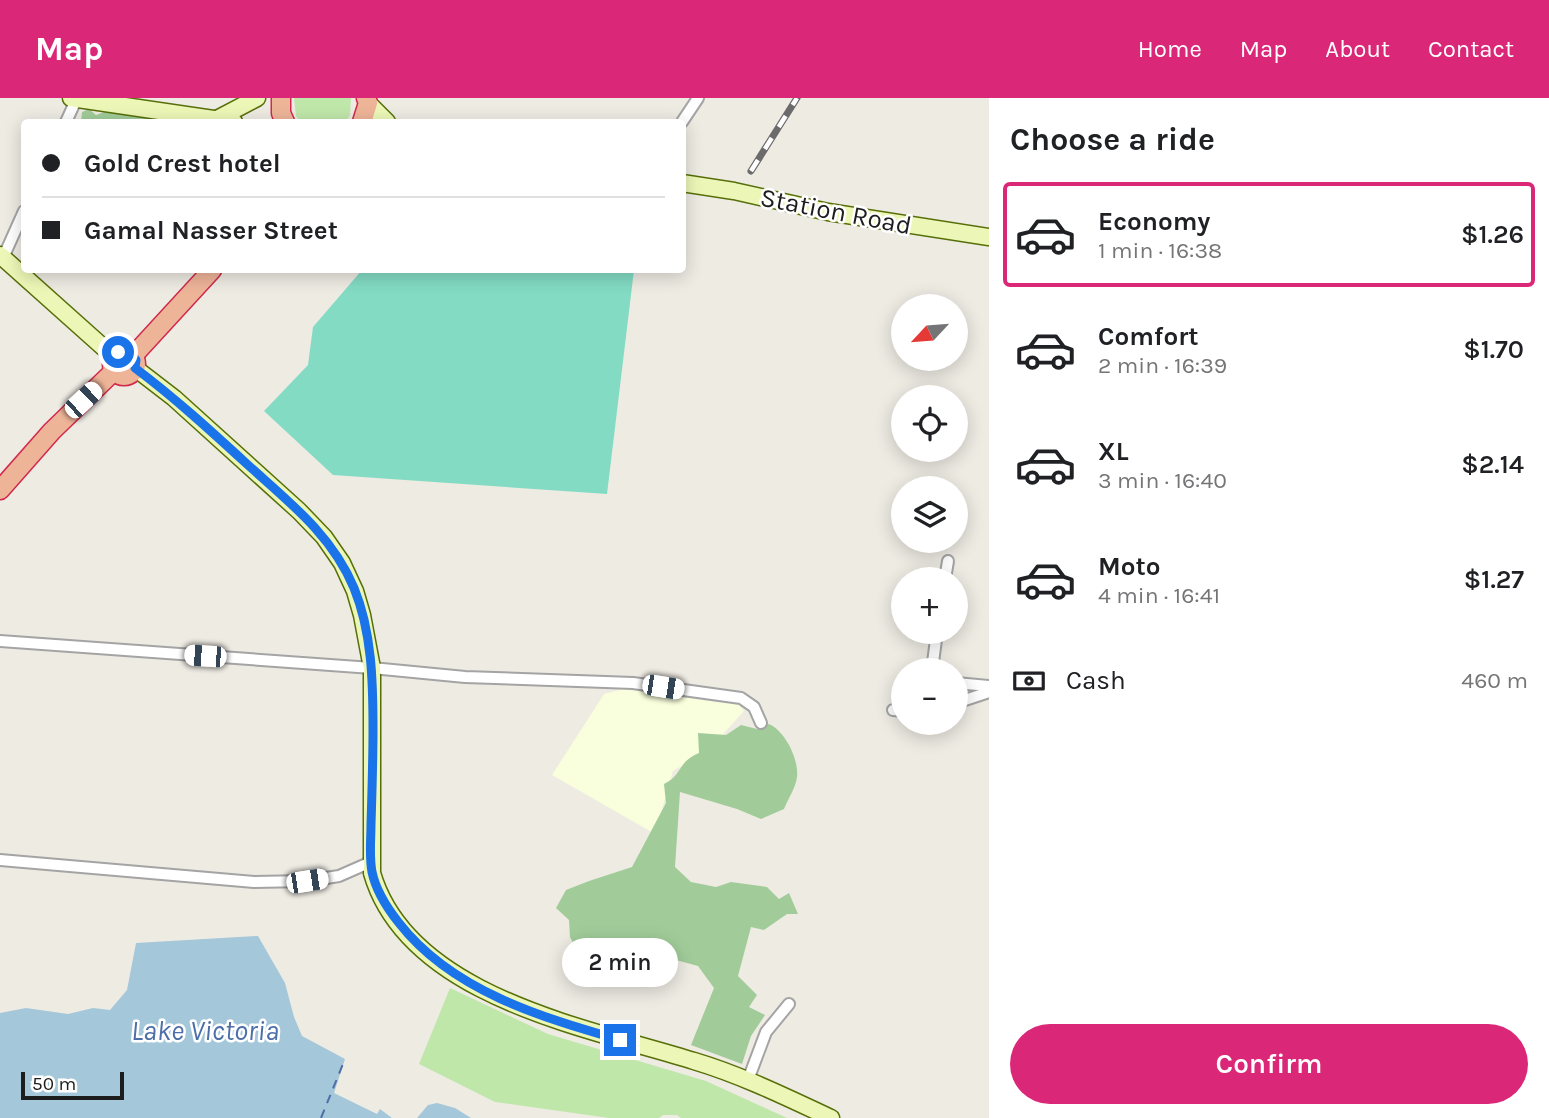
<!DOCTYPE html>
<meta charset="utf-8">
<style>
body{margin:0;font-family:Karla,sans-serif;background:#f6f6f6;color:#202124;height:100vh;display:flex;flex-direction:column;font-size:26px;white-space:nowrap}
*{box-sizing:border-box;margin:0}
p{font-size:23px;color:#757577}
.icon{flex:none;width:38px;height:38px;fill:none;stroke:currentColor;stroke-width:2;stroke-linecap:round;stroke-linejoin:round}
.map{position:relative;flex:1;overflow:hidden}
.drawer{display:flex;flex-direction:column;background:#fff;width:560px}
.drawer>*{flex:none}
.hud{position:absolute;left:21px;top:21px;width:665px;height:154px;border-radius:7px;box-shadow:0 4px 18px #0003;display:grid;align-content:center;height:154px;padding:0 21px;background:#fff}
.needle{width:46px;rotate:244deg}
.fabs{position:absolute;left:891px;top:196px;display:grid;gap:14px}
.fabs a{display:grid;place-items:center;width:77px;height:77px;border-radius:50%;background:#fff;box-shadow:0 4px 18px #0003;font-size:35px}
.scale{position:absolute;left:21px;bottom:18px;width:103px;box-sizing:border-box;padding-left:7px;border:4px solid #1d1d1d;border-top:0;font-size:19px;line-height:24px;white-space:nowrap;color:#1d1d1d;-webkit-text-stroke:5px #fff;paint-order:stroke}
.end{position:absolute;width:32px;height:32px;margin:-16px;border:9px solid #1a73e8;background:#fff;box-shadow:0 0 0 4px #fff}
.from{border-radius:50%}
.bubble{position:absolute;height:49px;border-radius:24px;background:#fff;box-shadow:0 4px 18px #0003;font-size:23px;font-weight:600;line-height:49px;text-align:center}
.car{position:absolute;width:21px;height:42px;margin:-21px -10px;border-radius:9px;box-shadow:0 0 5px 2px #0007;background:linear-gradient(#fff 24%,#345 0 40%,#fff 0 76%,#345 0 86%,#fff 0)}
.hud b{display:flex;align-items:center;gap:24px;height:66px;font-size:26px}
.hud b+b{border-top:2px solid #e0e0e0}
.hud i{width:18px;height:18px;background:#202124}
ul{padding:0;list-style:none}
li{display:flex;align-items:center;gap:21px;height:105px;margin:0 14px 10px;padding:0 7px;border:4px solid transparent;border-radius:7px}
li div{flex:1}
li b{display:block;font-size:26px}
li em{font-style:normal;font-weight:600}
li.current{border-color:#db2777}
li>.icon{width:63px;height:63px;stroke-width:1.5}
h2{padding:0 21px;font-size:32px;line-height:84px}
.pay{display:flex;align-items:center;gap:18px;height:77px;padding:0 21px;font-size:26px}
.pay p{margin-inline-start:auto}
.cta{display:flex;gap:14px;margin-top:auto;padding:14px 21px}
.cta a{flex:1;height:80px;border-radius:42px;background:#db2777;color:#fff;font-size:28px;font-weight:600;line-height:80px;text-align:center}
header{display:flex;align-items:center;gap:42px;box-sizing:border-box;height:98px;padding:0 35px;background:#db2777;color:#fff}
header strong{font-size:33px}
nav{display:flex;gap:38px;margin-inline-start:auto;font-size:24px}
main{display:flex;flex:1;min-height:0}
.map>svg:first-child{display:block}
.education{fill:#f9fedc}
.grass{fill:#c0e7aa}
.forest{fill:#a1cc99}
.pitch{fill:#83dbc4}
.water{fill:#a4c7da}
.lines{fill:none;stroke-linecap:round;stroke-linejoin:round}
.ferry{stroke:#4d6fa9;stroke-width:2;stroke-dasharray:9 7;stroke-linecap:butt}
.minor-casing{stroke:#a4a4a4;stroke-width:14}
.secondary-casing{stroke:#576f08;stroke-width:19}
.trunk-casing{stroke:#d2294e;stroke-width:21}
.minor{stroke:#fff;stroke-width:10}
.secondary{stroke:#ecf7b7;stroke-width:16}
.trunk{stroke:#eeb498;stroke-width:18}
.rail-casing{stroke:#6b6b6b;stroke-width:7}
.rail{stroke:#fff;stroke-width:4.5;stroke-dasharray:13;stroke-linecap:butt}
.route{stroke:#1a73e8;stroke-width:9}
.labels{text-anchor:middle;stroke-width:5;stroke-linejoin:round;paint-order:stroke}
.street-label{font-size:26px;fill:#1d1d1d;stroke:#fff}
.water-label{font-size:28px;font-style:italic;fill:#4d6fa9;stroke:#fff}
</style>
<header>
<strong>Map</strong>
<nav><a>Home</a><a>Map</a><a>About</a><a>Contact</a></nav>
</header>
<main>
<div class="map">
<svg width="989" height="1020" viewBox="0 0 989 1020">
<rect width="100%" height="100%" fill="#eeebe3"/>
<!-- education -->
<polygon class="education" points="623,591 739,607 744,613 708,653 673,673 655,736 552,677 604,596"/>
<!-- grass -->
<g class="grass">
<polygon points="294,0 351,0 350,17 346,24 300,24 296,18"/>
<polygon points="450,890 548,936 706,983 787,1020 681,1020 677,1017 663,1017 659,1020 609,1020 495,1004 419,966"/>
</g>
<!-- forest -->
<g class="forest">
<polygon points="89,11 96,17 107,13 153,19 156,24 81,24 82,14"/>
<path d="M769 626C785 633 799 661 797 679 796 689 788 701 784 711L761 721 737 711 680 694 675 769 691 784 716 789 731 784 767 789 779 801 789 795 798 816H787L764 832 751 829 738 878 757 897 749 909 765 917 751 938 742 966 691 947 714 890 698 868 676 862C660 875 642 885 621 880L608 844 580 858 570 839 569 822 556 810 566 792 589 783 632 769 666 705 664 686C683 677 677 664 699 655L698 635 726 637 741 627 757 631Z"/>
</g>
<!-- pitch -->
<polygon class="pitch" points="362,172 634,172 607,396 333,377 264,313 308,267 313,229"/>
<!-- water -->
<g class="water">
<polygon points="258,838 285,885 294,919 302,938 345,961 334,995 377,1016 380,1011 392,1020 0,1020 0,915 26,910 68,916 93,910 110,912 127,892 136,845"/>
<polygon points="437,1005 455,1010 471,1020 417,1020 428,1007"/>
</g>
<g class="lines">
<!-- ferry -->
<polyline class="ferry" points="321,1020 345,961"/>
<!-- minor casing -->
<g class="minor-casing">
<g id="minor">
<polyline points="66,24 77,0"/>
<polyline points="682,24 698,0"/>
<polyline points="3,160 24,113"/>
<polyline points="945,481 948,463"/>
<polyline points="0,543 372,570 465,579 633,585 741,600 754,609 761,625"/>
<polyline points="932,572 937,534"/>
<polyline points="956,585 989,588"/>
<polyline points="956,605 989,594"/>
<polyline points="893,612 903,613"/>
<polyline points="0,762 254,784 307,783 339,778 371,764"/>
<polyline points="748,982 766,934 789,906"/>
</g>
</g>
<!-- secondary casing -->
<g class="secondary-casing">
<g id="secondary">
<polyline points="71,0 234,24"/>
<polyline points="368,5 387,24"/>
<polyline points="217,21 257,0"/>
<polyline points="682,85 734,93 828,114 989,139"/>
<polyline points="0,157 113,258"/>
<path d="M135 270 174 300 299 413 324 439 342 465 355 493 362 517 372 570V775C408 899 589 930 694 963 741 977 786 999 831 1020"/>
</g>
</g>
<!-- trunk casing -->
<g class="trunk-casing">
<g id="trunk">
<polyline points="281,0 281,15 285,24"/>
<polyline points="362,24 368,5 366,0"/>
<circle cx="124" cy="266" r="12"/>
<polyline points="133,258 212,172"/>
<polyline points="0,392 52,333 114,273"/>
</g>
</g>
<!-- minor -->
<use href="#minor" class="minor"/>
<!-- secondary -->
<use href="#secondary" class="secondary"/>
<!-- trunk -->
<use href="#trunk" class="trunk"/>
<!-- rail casing -->
<g class="rail-casing">
<polyline id="rail" points="751,73 797,0"/>
</g>
<!-- rail -->
<use href="#rail" class="rail"/>
</g>
<g class="lines">
<!-- route -->
<path class="route" d="M118 254 130 255 136 262 135 270C175 300 211 333 248 367 289 404 332 437 354 490 372 534 373 584 373 631 373 663 372 694 371 726 371 742 369 758 372 774 376 793 387 810 399 825 452 893 541 919 620 942"/>
</g>
<g class="labels">
<!-- street labels -->
<g class="street-label">
<text transform="translate(836 113) rotate(11)" y="9">Station Road</text>
</g>
<!-- water labels -->
<g class="water-label">
<text x="205" y="942">Lake Victoria</text>
</g>
</g>
</svg>
<div class="fabs">
<a><svg class="needle" viewBox="-14 -14 28 28"><path d="M0-13l5 13h-10z" fill="#e53935"/><path d="M0 13l5-13h-10z" fill="#757577"/></svg></a>
<a><svg class="icon" aria-label="locate" viewBox="0 0 24 24"><circle cx="12" cy="12" r="6"/><path d="M12 2v4M12 18v4M2 12h4M18 12h4"/></svg></a>
<a><svg class="icon" aria-label="layers" viewBox="0 0 24 24"><path d="M12 4l9 5-9 5-9-5zM3 14l9 5 9-5"/></svg></a>
<a>+</a>
<a>−</a>
</div>
<div class="scale">50 m</div>
<i class="end from" style="left:118px;top:254px"></i>
<i class="end" style="left:620px;top:942px"></i>
<div class="bubble" style="left:562px;top:840px;width:116px">2 min</div>
<i class="car" style="left:83px;top:302px;rotate:47deg"></i>
<i class="car" style="left:205px;top:558px;rotate:274deg"></i>
<i class="car" style="left:663px;top:589px;rotate:99deg"></i>
<i class="car" style="left:307px;top:783px;rotate:81deg"></i>
<div class="hud">
<b><i class="from"></i>Gold Crest hotel</b>
<b><i></i>Gamal Nasser Street</b>
</div>
</div>
<section class="drawer">
<h2>Choose a ride</h2>
<ul>
<li class="current"><svg class="icon" aria-label="car" viewBox="0 0 24 24"><path d="M5 17H2v-5l4-1 3-4h7l3 4 3 1v5h-3M9 17h6M6 11h13"/><circle cx="7" cy="17" r="2"/><circle cx="17" cy="17" r="2"/></svg><div><b>Economy</b><p>1 min · 16:38</p></div><em>$1.26</em></li>
<li><svg class="icon" aria-label="car" viewBox="0 0 24 24"><path d="M5 17H2v-5l4-1 3-4h7l3 4 3 1v5h-3M9 17h6M6 11h13"/><circle cx="7" cy="17" r="2"/><circle cx="17" cy="17" r="2"/></svg><div><b>Comfort</b><p>2 min · 16:39</p></div><em>$1.70</em></li>
<li><svg class="icon" aria-label="car" viewBox="0 0 24 24"><path d="M5 17H2v-5l4-1 3-4h7l3 4 3 1v5h-3M9 17h6M6 11h13"/><circle cx="7" cy="17" r="2"/><circle cx="17" cy="17" r="2"/></svg><div><b>XL</b><p>3 min · 16:40</p></div><em>$2.14</em></li>
<li><svg class="icon" aria-label="car" viewBox="0 0 24 24"><path d="M5 17H2v-5l4-1 3-4h7l3 4 3 1v5h-3M9 17h6M6 11h13"/><circle cx="7" cy="17" r="2"/><circle cx="17" cy="17" r="2"/></svg><div><b>Moto</b><p>4 min · 16:41</p></div><em>$1.27</em></li>
</ul>
<div class="pay"><svg class="icon" aria-label="cash" viewBox="0 0 24 24"><path d="M3 7h18v10H3z"/><circle cx="12" cy="12" r="2"/></svg>Cash<p>460 m</p></div>
<div class="cta"><a>Confirm</a></div>
</section>
</main>
